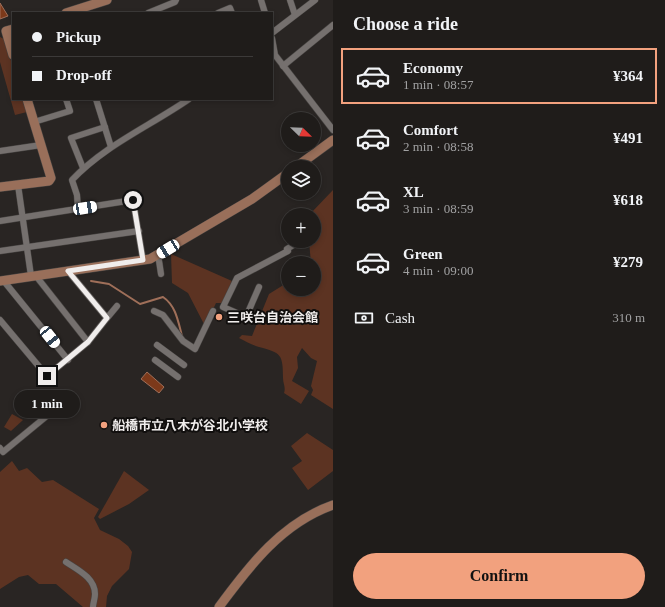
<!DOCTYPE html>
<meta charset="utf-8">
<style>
body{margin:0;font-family:"Times New Roman","Noto Sans JP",serif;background:#272523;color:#f1f3f6;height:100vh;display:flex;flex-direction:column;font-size:15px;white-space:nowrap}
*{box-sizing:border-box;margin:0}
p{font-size:13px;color:#a1a1a2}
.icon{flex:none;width:22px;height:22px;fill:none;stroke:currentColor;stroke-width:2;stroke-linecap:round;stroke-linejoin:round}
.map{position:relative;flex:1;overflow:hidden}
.details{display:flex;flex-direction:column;background:#1f1c1a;width:332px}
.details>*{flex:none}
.top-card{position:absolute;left:12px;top:12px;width:261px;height:88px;border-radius:0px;box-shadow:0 2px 6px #0003,0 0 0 1px #3c3a39;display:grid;align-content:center;height:88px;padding:0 20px;background:#1f1c1a}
.needle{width:26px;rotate:113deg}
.tools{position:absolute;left:281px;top:112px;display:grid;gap:8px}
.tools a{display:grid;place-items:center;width:40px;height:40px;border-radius:50%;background:#1f1c1a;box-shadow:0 2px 6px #0003,0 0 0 1px #3c3a39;font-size:20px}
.end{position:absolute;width:18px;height:18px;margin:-9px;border:5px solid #f0edec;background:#111;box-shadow:0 0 0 2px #111}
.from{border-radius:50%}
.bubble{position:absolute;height:28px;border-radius:14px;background:#1f1c1a;box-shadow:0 2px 6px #0003,0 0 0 1px #3c3a39;font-size:13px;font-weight:700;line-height:28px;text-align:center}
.car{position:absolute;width:12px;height:24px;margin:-12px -6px;border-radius:5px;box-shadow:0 0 3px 1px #0007;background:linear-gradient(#fff 24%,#345 0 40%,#fff 0 76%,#345 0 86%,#fff 0)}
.top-card b{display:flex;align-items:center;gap:14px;height:38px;font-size:15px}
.top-card b+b{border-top:1px solid #3c3a39}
.top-card i{width:10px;height:10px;background:#f1f3f6}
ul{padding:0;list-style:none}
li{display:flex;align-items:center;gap:12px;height:56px;margin:0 8px 6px;padding:0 12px;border:2px solid transparent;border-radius:0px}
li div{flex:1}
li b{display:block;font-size:15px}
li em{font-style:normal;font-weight:700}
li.on{border-color:#f2a17e}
li>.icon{width:36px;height:36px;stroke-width:1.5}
h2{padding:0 20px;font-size:18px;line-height:48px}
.pay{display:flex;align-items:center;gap:10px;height:44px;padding:0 20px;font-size:15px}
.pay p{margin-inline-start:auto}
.primary-button{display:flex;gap:8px;margin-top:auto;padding:8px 20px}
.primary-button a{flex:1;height:46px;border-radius:24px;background:#f2a17e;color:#111;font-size:16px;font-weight:700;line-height:46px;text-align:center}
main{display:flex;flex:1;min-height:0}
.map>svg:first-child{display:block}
.green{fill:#5c3322}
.water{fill:#7c391a;stroke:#9f6f59}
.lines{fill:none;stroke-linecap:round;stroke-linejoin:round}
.stream{stroke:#9f6f59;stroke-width:2}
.street-casing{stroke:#474442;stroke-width:7}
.secondary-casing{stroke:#474442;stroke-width:10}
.street{stroke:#75706e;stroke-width:6}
.secondary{stroke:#996f5a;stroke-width:9}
.route{stroke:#f0edec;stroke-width:5}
.poi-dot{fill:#f2a17e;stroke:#110f0e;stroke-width:1.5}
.labels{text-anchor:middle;stroke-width:4;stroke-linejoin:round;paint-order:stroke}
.poi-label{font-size:13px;font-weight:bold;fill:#f0edec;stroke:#110f0e;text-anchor:start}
</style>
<main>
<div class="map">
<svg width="333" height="607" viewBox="0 0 333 607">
<rect width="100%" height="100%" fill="#292523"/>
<!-- green -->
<g class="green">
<polygon points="0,37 4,39 13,67 13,99 23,99 27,112 15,115 0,62"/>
<path d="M333 190V409L311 395 313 390 311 386 317 361 311 358 302 348 297 357 298 368 292 381 309 391 301 404 284 393C286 387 283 384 283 378 283 354 281 353 259 347 252 345 245 341 239 338L242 335 252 336 269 294 285 284 289 293 296 289 298 291 302 289H314V263H311L309 241H314V215H311V213Z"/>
<polygon points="171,254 232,281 223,303 216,303 205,326 188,293 172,283"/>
<polygon points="12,414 23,420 11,431 4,427"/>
<polygon points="307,433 333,450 333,471 308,490 292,468 302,461 291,446"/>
<polygon points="12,461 19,471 27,468 42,482 53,480 99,509 94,518 100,530 119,539 128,546 132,552 129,569 112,586 107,596 106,607 83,607 56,584 39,584 28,575 19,577 0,589 0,472"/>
<polygon points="124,471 149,490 129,504 100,519 98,517"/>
</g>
<!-- water -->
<g class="water">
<polygon points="0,3 8,16 0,19"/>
<polygon points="147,372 164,387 159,393 141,379"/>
</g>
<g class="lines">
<!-- stream -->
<path class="stream" d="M91 281 109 284 140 304 163 297C176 306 178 321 182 336"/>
<!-- street casing -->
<g class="street-casing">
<g id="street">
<polyline points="261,0 265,13"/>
<polyline points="290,0 295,15"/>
<polyline points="148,13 175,2 176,0"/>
<polyline points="218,13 230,8 232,13"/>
<polyline points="272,33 315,0"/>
<polyline points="272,38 275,55 333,130"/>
<polyline points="283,66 333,25"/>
<polyline points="96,99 111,147"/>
<polyline points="34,122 70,111 66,99"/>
<polyline points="0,151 41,145"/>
<polyline points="83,168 71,138 105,127"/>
<polyline points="18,185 31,276"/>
<path d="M78 209 77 195 72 180C105 145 150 126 189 99"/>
<polyline points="0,221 133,200 143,260"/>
<polyline points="287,249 298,242"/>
<polyline points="0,251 139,231"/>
<polyline points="158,254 161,274"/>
<polyline points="68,271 107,318 88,342"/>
<polyline points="3,280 68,360"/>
<polyline points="259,287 246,317 223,307 237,278 288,251"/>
<polyline points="154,311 163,315 183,341 195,349 213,311"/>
<polyline points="107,318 117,306"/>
<polyline points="0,320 47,376 88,342 36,276"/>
<polyline points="157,345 184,365"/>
<polyline points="155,360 178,377"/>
<polyline points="0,448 3,452 54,410"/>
<path d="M66 562C78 570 95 578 95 594 95 599 93 603 93 607"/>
</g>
</g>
<!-- secondary casing -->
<g class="secondary-casing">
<g id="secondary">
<polyline points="66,13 107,0"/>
<polyline points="13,29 6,31 13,55"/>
<polyline points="296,167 333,140"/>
<polyline points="0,187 49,181 51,178 27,99"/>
<polyline points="0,281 150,259 252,199 288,173"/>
<path d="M219 607C250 565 282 523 333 505"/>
</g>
</g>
<!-- street -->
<use href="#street" class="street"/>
<!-- secondary -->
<use href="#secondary" class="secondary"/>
</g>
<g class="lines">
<!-- route -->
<polyline class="route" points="47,376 88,342 107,318 68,271 143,260 133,200"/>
</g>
<!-- markers -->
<g class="poi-dot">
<circle cx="219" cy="317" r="4"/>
<circle cx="104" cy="425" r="4"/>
</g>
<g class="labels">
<!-- poi labels -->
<g class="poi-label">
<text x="227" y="322">三咲台自治会館</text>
<text x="112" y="430">船橋市立八木が谷北小学校</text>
</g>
</g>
</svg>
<div class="tools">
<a><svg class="needle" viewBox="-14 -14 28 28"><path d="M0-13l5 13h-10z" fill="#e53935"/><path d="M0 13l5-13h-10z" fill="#a1a1a2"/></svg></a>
<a><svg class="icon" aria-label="layers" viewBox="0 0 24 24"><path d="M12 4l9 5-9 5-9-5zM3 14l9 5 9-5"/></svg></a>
<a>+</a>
<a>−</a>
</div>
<i class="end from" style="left:133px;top:200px"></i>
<i class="end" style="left:47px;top:376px"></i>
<div class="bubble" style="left:14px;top:390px;width:66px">1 min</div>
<i class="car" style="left:85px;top:208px;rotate:81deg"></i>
<i class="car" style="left:168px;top:249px;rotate:239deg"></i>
<i class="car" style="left:50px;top:337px;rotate:141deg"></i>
<div class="top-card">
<b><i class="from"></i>Pickup</b>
<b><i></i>Drop-off</b>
</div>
</div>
<section class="details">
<h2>Choose a ride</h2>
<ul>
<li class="on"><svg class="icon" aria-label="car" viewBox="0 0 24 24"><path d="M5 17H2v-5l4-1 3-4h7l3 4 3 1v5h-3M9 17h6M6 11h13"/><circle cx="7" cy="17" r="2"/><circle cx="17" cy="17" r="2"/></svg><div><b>Economy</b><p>1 min · 08:57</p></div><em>¥364</em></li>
<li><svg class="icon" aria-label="car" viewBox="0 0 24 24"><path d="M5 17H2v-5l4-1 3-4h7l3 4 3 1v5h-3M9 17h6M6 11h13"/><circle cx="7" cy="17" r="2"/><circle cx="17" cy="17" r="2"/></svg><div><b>Comfort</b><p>2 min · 08:58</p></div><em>¥491</em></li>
<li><svg class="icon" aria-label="car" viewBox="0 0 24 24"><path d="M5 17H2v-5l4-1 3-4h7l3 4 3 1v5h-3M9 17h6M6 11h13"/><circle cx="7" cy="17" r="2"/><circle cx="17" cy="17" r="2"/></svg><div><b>XL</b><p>3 min · 08:59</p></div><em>¥618</em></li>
<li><svg class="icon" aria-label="car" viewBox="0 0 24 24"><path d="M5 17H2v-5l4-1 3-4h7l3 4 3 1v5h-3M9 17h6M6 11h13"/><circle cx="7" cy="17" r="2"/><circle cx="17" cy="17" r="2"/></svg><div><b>Green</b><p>4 min · 09:00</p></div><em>¥279</em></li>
</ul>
<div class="pay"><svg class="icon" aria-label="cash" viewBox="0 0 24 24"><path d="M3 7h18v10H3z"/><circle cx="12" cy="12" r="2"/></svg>Cash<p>310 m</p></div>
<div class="primary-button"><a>Confirm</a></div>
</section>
</main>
